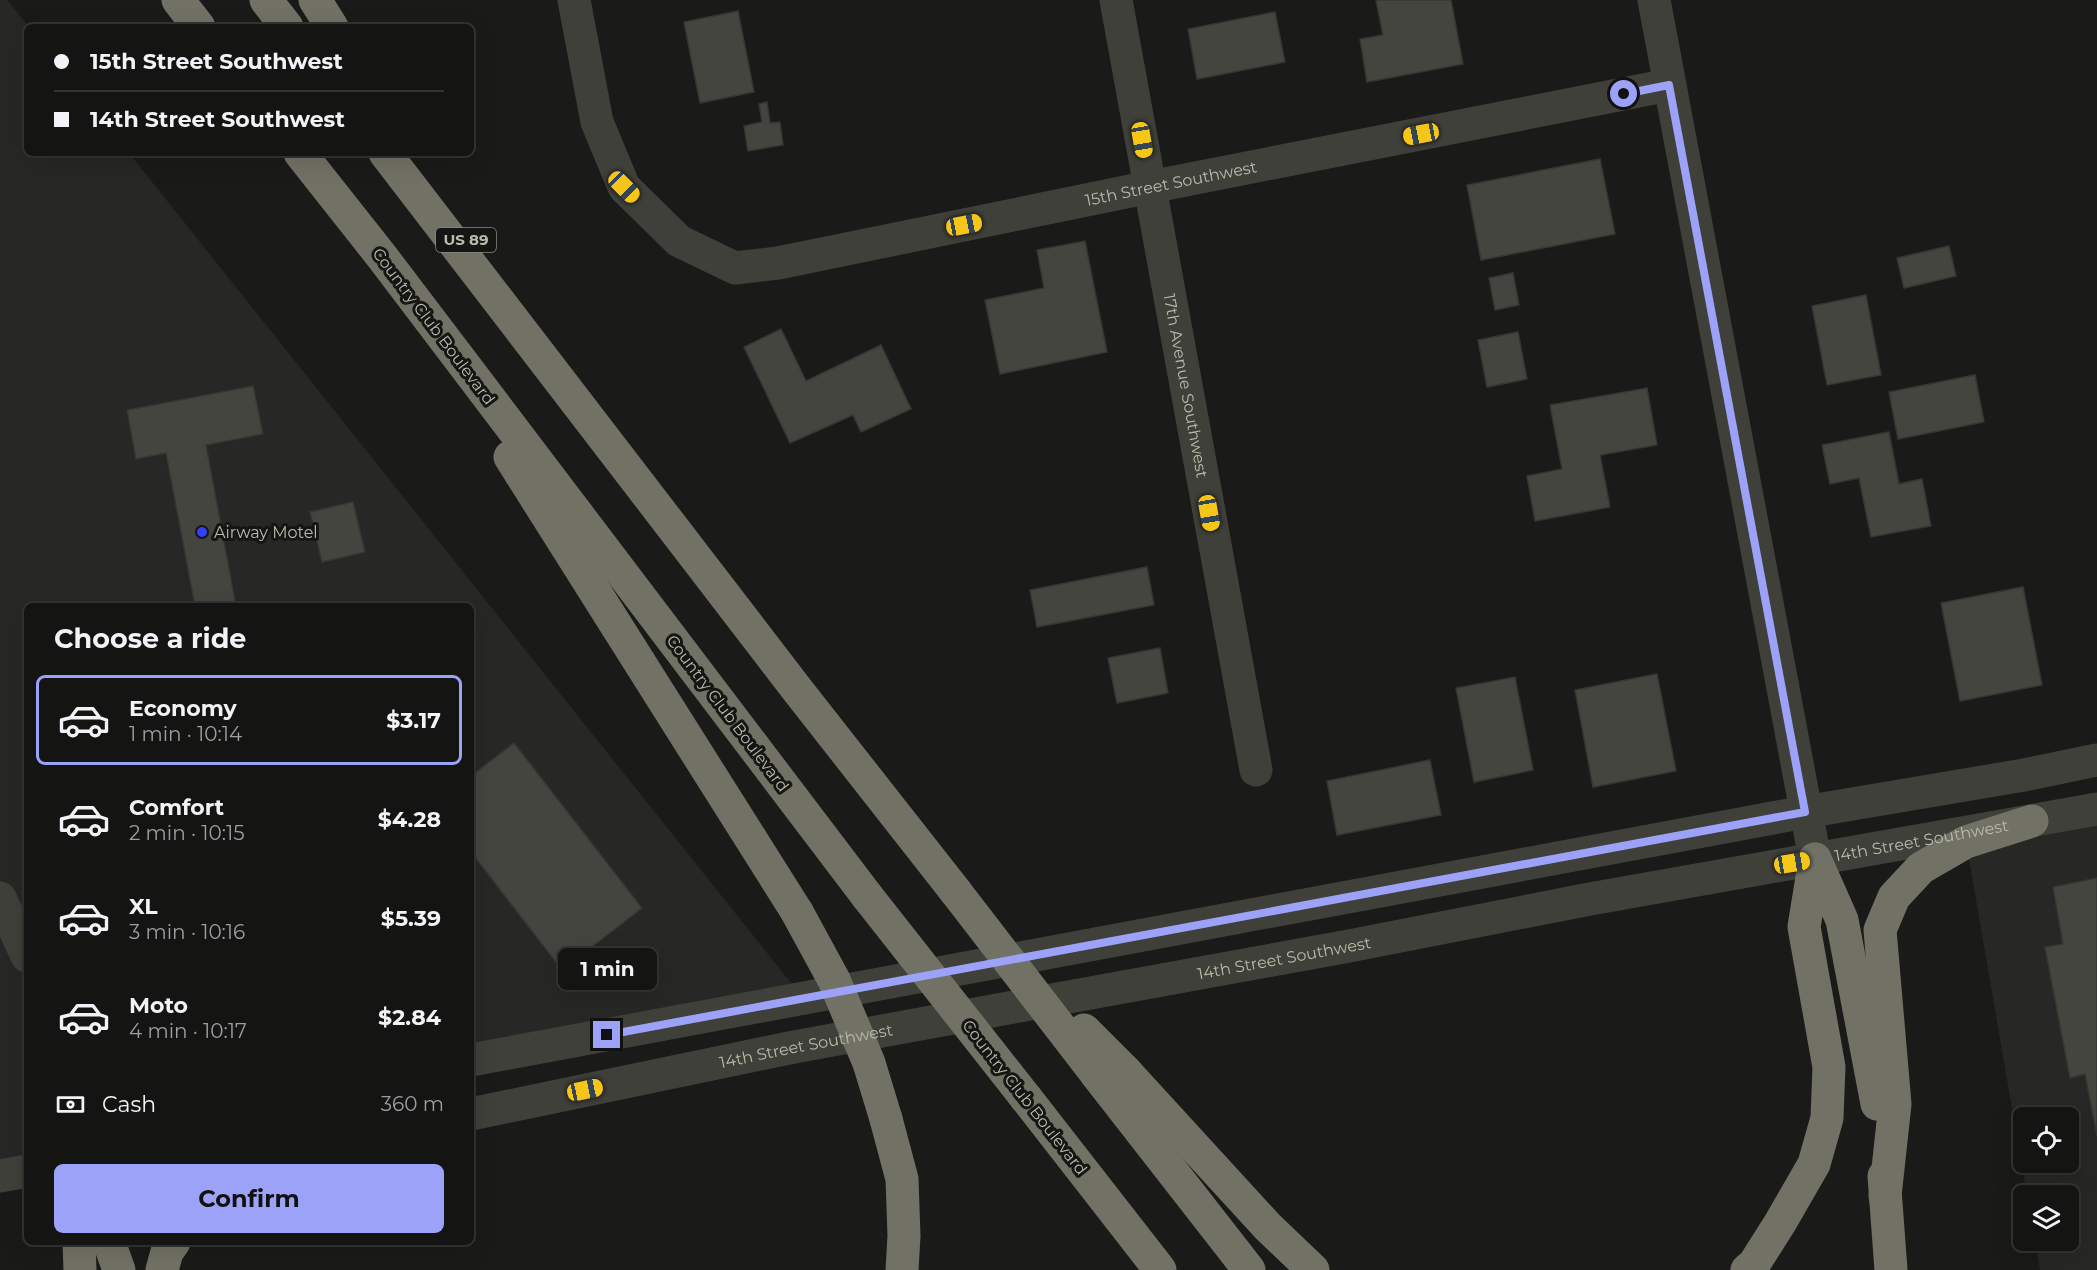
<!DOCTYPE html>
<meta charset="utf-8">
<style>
body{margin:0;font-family:Montserrat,sans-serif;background:#1d1d1c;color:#f1f3f6;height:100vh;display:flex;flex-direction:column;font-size:22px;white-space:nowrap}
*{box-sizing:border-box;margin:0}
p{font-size:20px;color:#9d9ea0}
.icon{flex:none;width:33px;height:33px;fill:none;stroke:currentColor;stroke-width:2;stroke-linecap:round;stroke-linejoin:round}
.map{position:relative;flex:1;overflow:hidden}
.sheet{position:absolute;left:24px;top:603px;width:450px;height:642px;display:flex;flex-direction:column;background:#141413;border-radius:9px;box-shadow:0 6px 24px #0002,0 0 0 2px #333}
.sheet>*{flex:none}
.hud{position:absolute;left:24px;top:24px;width:450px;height:132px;border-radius:9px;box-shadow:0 6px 24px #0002,0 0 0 2px #333;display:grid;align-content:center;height:132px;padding:0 30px;background:#141413}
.tools{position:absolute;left:2013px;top:1107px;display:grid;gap:12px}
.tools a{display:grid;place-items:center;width:66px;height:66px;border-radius:9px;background:#141413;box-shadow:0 6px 24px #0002,0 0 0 2px #333;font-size:30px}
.end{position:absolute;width:27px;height:27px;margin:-14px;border:8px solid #9ca2f7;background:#111;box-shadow:0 0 0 3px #111}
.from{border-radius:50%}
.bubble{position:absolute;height:42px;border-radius:9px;background:#141413;box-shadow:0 6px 24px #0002,0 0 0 2px #333;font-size:20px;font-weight:700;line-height:42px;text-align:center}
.car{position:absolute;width:18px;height:36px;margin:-18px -9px;border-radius:8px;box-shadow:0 0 4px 2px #0007;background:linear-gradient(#f5c518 24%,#345 0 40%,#f5c518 0 76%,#345 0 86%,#f5c518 0)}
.hud b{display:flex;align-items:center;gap:21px;height:57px;font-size:22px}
.hud b+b{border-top:2px solid #333}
.hud i{width:15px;height:15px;background:#f1f3f6}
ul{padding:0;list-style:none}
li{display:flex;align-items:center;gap:18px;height:90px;margin:0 12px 9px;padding:0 18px;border:3px solid transparent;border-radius:9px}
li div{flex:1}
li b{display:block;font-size:22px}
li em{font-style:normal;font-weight:700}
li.selected{border-color:#9ca2f7}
li>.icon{width:54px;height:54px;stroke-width:1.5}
h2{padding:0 30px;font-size:27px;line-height:72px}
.pay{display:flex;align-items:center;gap:15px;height:66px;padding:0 30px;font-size:22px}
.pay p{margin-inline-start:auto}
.primary-button{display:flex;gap:12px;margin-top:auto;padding:12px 30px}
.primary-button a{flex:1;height:69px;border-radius:9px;background:#9ca2f7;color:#111;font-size:24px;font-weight:700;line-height:69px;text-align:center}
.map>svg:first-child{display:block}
.built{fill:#272825;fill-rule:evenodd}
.building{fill:#454540;stroke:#363733;stroke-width:1.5}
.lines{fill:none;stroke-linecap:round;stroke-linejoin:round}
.minor{stroke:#3f4039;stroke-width:33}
.highway{stroke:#717165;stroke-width:33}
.highway-bridge{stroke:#717165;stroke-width:33}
.route{stroke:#9ca2f7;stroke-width:8}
.poi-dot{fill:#333ff9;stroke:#151614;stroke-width:2}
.labels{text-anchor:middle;stroke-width:6;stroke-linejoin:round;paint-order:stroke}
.shield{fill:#151614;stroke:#898a7e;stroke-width:1.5}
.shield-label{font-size:15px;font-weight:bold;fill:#bbbbab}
.street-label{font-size:16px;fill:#bbbbab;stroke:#151614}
.poi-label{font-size:16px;fill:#bbbbab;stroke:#151614;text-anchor:start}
</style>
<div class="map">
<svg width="2097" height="1270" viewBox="0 0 2097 1270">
<rect width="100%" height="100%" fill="#1a1b19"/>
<!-- built -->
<g class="built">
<polygon points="0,0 7,0 29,27 27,27 27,153 129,153 803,998 471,1061 471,606 27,606 27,1171 0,1176"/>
<path d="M2097 808V1270H2040L2035 1241 2068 1240V1196L2027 1195 1966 842ZM2024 1118H2068V1162H2024Z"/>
</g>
<!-- building -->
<g class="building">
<polygon points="1376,0 1451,0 1463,64 1367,82 1360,39 1383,35"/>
<polygon points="738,11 754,92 700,103 684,22"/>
<polygon points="1275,12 1285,62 1197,79 1188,29"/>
<polygon points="767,102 770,123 780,122 783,145 748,151 744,126 762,122 759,104"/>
<polygon points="1600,159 1615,234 1481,260 1467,185"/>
<polygon points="1085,241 1107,352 1000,374 985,300 1044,288 1037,250"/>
<polygon points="1949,246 1956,276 1904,288 1897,258"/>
<polygon points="1513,273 1519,305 1495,310 1489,278"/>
<polygon points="1866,295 1881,375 1827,385 1812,306"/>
<polygon points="781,329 806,381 881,345 911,409 861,432 853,415 790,443 744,347"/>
<polygon points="1518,332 1527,379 1487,387 1478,340"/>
<polygon points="1975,375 1984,422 1898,439 1889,392"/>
<polygon points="253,386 263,434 206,445 236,606 195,606 166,453 136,459 127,410"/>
<polygon points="1647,388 1657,445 1600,455 1610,507 1535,521 1527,476 1562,469 1550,405"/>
<polygon points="1889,432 1899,484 1922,479 1931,526 1871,537 1859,478 1830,484 1822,445"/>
<polygon points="353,502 365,552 322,562 310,512"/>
<polygon points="1147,567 1154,605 1037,627 1030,590"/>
<polygon points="2023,587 2042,685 1960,701 1941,603"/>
<polygon points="1160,648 1168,693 1117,703 1108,658"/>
<polygon points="1657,674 1676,771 1593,787 1575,690"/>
<polygon points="1515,677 1533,770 1474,782 1456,688"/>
<polygon points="514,743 642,908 562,970 471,852 471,776"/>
<polygon points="1430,760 1441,815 1337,835 1327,781"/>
<polygon points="2097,878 2097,1136 2085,1074 2070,1078 2045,947 2063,944 2053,887"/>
</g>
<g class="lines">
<!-- minor -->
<g class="minor">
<path id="s1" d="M574 0 597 122 624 187 679 241 735 268 778 263 1150 187 1669 85"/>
<path id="s2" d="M1116 0 1256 770"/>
<polyline points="1654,0 1815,859"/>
<polyline points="0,898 27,956"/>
<polyline points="471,1060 1805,812 2024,775 2097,760"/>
<path id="s3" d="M471 1114 794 1047 1349 946 1590 899 2097 809"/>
<polyline points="0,1176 27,1171"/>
</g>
<!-- highway -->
<g class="highway">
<polyline points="178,0 199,27"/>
<polyline points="266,0 287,27"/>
<polyline points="315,0 332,27"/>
<polyline points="300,153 383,258 867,896"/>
<polyline points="385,153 799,692 956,892"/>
<polyline points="510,457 797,912"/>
<polyline points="1815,859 1842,920 1877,1104"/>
<polyline points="1125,1071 1268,1227 1313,1270"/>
<polyline points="1097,1075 1249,1270"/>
<polyline points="1026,1098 1160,1270"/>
<polyline points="886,1119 902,1179 904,1236 902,1270"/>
<polyline points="1884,1176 1891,1270"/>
<polyline points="1885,1196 1895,1104 1880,930 1894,897 1921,868 1966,842 2032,821"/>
<polyline points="79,1242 80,1270"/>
<polyline points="109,1242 119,1270"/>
<polyline points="162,1270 167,1252 174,1242"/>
<polyline points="1747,1270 1754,1264 1780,1223 1814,1164 1827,1118 1829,1067 1804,927 1815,859"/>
</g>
<!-- highway-bridge -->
<g class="highway-bridge">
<polyline points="956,892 1097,1075"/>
<polyline points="867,896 1026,1098"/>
<polyline points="797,912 834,980 869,1063 886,1119"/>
<polyline points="1084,1030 1125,1071"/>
</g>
</g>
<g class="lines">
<!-- route -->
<polyline class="route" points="607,1035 1805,812 1669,85 1624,94"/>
</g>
<!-- markers -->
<circle class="poi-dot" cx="202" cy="532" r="6"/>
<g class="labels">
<!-- shield labels -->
<rect class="shield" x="436" y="228" width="60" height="24" rx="4.5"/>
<g class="shield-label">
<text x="466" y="245">US 89</text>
</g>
<!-- street labels -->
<g class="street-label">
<text dy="6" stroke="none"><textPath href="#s1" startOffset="778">15th Street Southwest</textPath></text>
<text transform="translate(434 326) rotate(53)" y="6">Country Club Boulevard</text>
<text dy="6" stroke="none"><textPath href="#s2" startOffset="392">17th Avenue Southwest</textPath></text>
<text transform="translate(728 713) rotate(53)" y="6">Country Club Boulevard</text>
<text dy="6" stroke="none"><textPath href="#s3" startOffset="1476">14th Street Southwest</textPath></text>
<text dy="6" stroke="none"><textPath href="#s3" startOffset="828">14th Street Southwest</textPath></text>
<text dy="6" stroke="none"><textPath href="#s3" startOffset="342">14th Street Southwest</textPath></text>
<text transform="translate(1025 1097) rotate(52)" y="6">Country Club Boulevard</text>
</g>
<!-- poi labels -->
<g class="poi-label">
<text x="214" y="538">Airway Motel</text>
</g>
</g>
</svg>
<div class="tools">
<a><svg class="icon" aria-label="locate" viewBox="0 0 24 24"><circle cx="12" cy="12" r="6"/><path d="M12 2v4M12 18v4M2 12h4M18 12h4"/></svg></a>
<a><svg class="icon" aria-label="layers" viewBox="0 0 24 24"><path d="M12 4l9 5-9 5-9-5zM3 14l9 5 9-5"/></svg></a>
</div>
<i class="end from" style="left:1624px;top:94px"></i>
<i class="end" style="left:607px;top:1035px"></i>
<div class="bubble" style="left:558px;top:948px;width:99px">1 min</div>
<i class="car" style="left:1421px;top:134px;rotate:259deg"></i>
<i class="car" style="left:1142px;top:140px;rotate:170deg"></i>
<i class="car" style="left:624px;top:187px;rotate:135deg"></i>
<i class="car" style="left:964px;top:225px;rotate:79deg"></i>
<i class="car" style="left:1209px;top:513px;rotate:170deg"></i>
<i class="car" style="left:1792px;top:863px;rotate:80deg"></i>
<i class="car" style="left:585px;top:1090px;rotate:78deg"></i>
<div class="hud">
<b><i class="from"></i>15th Street Southwest</b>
<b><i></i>14th Street Southwest</b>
</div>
<section class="sheet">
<h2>Choose a ride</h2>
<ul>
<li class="selected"><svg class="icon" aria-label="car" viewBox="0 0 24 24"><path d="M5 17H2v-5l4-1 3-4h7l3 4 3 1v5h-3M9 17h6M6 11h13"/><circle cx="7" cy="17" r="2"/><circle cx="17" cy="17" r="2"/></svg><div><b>Economy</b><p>1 min · 10:14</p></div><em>$3.17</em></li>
<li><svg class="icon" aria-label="car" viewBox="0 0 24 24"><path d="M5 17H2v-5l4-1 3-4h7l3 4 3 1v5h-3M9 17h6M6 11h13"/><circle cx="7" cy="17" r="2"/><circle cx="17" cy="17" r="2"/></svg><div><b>Comfort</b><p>2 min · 10:15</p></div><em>$4.28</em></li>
<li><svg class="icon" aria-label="car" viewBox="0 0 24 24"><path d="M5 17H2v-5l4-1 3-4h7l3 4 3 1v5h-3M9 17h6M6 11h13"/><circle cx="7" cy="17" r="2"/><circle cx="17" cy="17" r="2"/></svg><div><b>XL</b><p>3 min · 10:16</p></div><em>$5.39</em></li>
<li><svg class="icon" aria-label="car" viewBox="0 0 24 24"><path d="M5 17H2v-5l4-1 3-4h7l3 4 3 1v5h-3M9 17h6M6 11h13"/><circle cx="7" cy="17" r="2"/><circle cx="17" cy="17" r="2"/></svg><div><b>Moto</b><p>4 min · 10:17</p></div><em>$2.84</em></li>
</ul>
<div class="pay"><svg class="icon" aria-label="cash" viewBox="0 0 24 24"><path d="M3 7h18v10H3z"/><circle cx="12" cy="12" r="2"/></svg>Cash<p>360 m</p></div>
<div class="primary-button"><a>Confirm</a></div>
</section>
</div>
